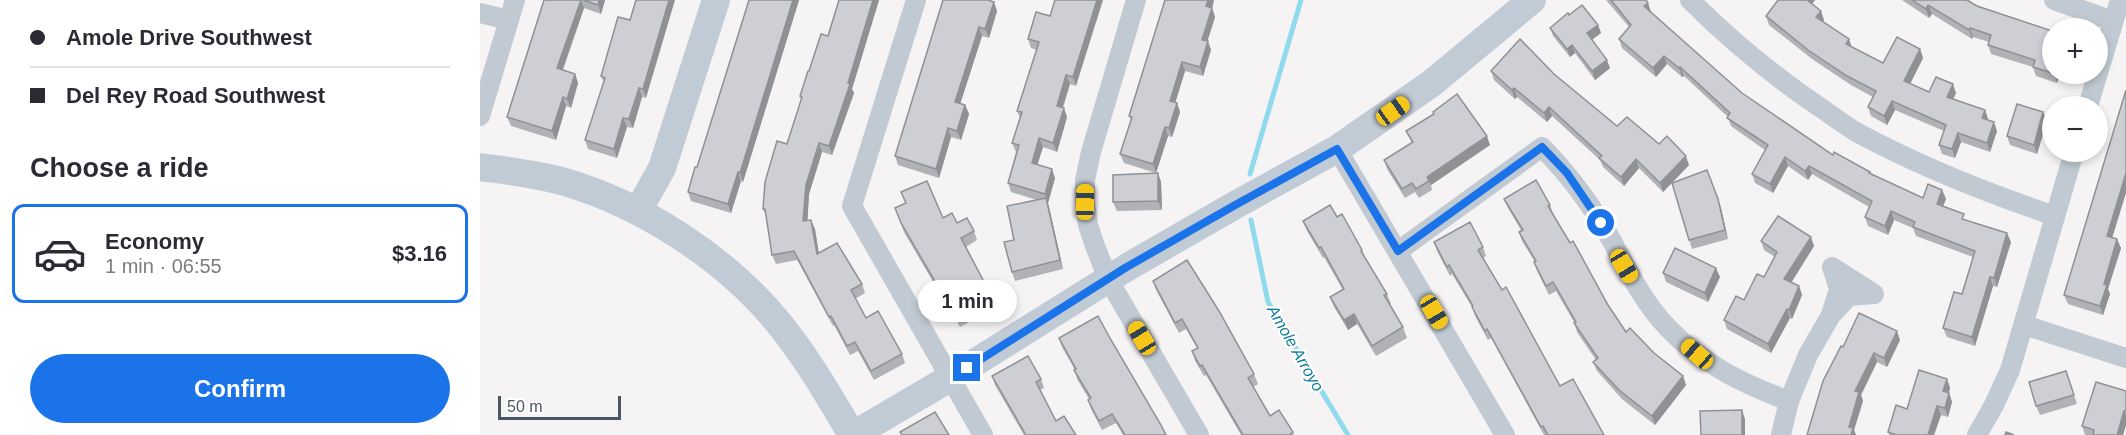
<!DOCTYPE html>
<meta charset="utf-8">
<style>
body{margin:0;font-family:Arial,sans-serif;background:#f7f7f7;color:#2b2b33;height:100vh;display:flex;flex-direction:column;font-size:22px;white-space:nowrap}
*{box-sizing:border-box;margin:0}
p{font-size:20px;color:#7c7c81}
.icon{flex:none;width:33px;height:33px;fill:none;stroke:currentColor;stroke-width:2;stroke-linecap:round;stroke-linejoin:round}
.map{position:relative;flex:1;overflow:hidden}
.drawer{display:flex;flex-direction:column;background:#fff;width:480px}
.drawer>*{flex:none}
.guide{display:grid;align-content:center;height:132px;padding:0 30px;background:#fff}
.fabs{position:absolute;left:1562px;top:18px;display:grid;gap:12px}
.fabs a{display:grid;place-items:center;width:66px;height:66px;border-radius:50%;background:#fff;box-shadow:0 3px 9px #0003;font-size:30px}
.scale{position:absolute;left:18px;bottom:15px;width:123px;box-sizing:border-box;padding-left:6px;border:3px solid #4a5661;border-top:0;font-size:16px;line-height:21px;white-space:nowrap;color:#4a5661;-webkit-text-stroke:4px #fff;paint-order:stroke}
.end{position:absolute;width:27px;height:27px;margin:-14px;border:8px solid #1a73e8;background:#fff;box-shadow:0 0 0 3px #fff}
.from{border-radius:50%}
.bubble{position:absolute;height:42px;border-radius:21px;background:#fff;box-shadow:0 3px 9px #0003;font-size:20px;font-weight:700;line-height:42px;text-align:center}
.car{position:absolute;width:18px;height:36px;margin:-18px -9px;border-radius:8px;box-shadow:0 0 4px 2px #0007;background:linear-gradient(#f5c518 24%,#345 0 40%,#f5c518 0 76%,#345 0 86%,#f5c518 0)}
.guide b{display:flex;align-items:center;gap:21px;height:57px;font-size:22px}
.guide b+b{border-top:2px solid #e1e1e2}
.guide i{width:15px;height:15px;background:#2b2b33}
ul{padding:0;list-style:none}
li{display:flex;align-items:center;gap:18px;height:99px;margin:0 12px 9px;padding:0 18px;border:3px solid transparent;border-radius:12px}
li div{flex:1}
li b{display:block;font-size:22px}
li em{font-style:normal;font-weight:700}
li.on{border-color:#1a73e8}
li>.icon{width:54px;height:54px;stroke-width:1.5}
h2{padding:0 30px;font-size:27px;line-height:72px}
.action{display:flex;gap:12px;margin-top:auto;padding:12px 30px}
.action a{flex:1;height:69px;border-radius:36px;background:#1a73e8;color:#fff;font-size:24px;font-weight:700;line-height:69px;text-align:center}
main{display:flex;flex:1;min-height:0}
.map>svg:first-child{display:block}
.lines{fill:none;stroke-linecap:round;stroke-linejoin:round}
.stream{stroke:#90daee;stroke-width:5}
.street{stroke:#c1cad2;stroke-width:20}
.secondary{stroke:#c1cbd6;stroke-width:28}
.wall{fill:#b0b2b7}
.shaded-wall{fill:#909195}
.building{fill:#cdcfd5;stroke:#909195;stroke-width:1.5}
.route{stroke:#1a73e8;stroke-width:8}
.labels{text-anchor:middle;stroke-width:4.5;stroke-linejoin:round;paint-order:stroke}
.water-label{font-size:16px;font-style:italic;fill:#0c7c9b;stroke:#fff}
</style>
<main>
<section class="drawer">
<div class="guide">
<b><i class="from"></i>Amole Drive Southwest</b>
<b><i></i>Del Rey Road Southwest</b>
</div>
<h2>Choose a ride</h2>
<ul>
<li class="on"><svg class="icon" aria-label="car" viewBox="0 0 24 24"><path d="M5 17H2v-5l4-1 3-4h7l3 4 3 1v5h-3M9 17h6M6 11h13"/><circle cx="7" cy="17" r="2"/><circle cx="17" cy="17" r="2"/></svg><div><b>Economy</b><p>1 min · 06:55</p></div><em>$3.16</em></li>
</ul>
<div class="action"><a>Confirm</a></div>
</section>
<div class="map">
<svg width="1646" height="435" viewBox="0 0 1646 435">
<rect width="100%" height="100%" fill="#f5f3f3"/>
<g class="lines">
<!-- stream -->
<g class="stream">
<polyline points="770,174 821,0"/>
<polyline points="771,220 788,302 868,435"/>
</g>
<!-- street -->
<g class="street">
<polyline points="436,0 372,206 503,435"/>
<polyline points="656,0 611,152 605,180 605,202 608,225 615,246 628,279 719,435"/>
<path d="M1210 0C1251 41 1296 78 1344 110 1355 118 1366 126 1378 133 1441 167 1507 193 1575 216"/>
<polyline points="1574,0 1633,21"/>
<polyline points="0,13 29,20"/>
<polyline points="1608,106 1640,0"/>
<polyline points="0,116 35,0"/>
<polyline points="857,149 1025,435"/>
<path d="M918 251 1062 147C1090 176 1114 208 1133 243 1149 273 1164 303 1188 328 1222 364 1263 384 1309 401"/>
<polyline points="1544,325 1646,358"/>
<polyline points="1301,435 1309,401 1328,355 1351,315 1359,289 1352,267 1394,294 1369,296 1351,315"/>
<polyline points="1497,435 1514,405 1530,370 1594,152"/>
</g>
<!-- secondary -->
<g class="secondary">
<path d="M0 167C29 171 57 174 85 182 163 205 245 258 297 321 326 356 349 396 372 435"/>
<polyline points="158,211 182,168 236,0"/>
<polyline points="373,435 470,378 646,268 757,204 857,149 952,83 1052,0"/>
</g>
</g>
<!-- wall -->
<g class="wall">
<polygon points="64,0 125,0 121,14 104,8 83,70 95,74 98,83 91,108 86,106 76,140 31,126 27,117"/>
<polygon points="269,0 319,0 263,182 261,181 251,213 211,201 208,192 217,167"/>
<polygon points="357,0 399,0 372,89 374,93 352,155 342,152 329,194 327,221 335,229 339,253 382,284 385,293 375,299 386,318 422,354 425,363 394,380 378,351 370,355 354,325 353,326 317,260 296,264 292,255 286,216 283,209 307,144 321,100 320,96 329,71 348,36 359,0"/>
<polygon points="575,0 596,86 590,84 583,108 587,117 577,152 563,147 557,165 575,178 568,203 583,269 535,281 532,272 534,240 557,200 531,192 528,183 536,152 532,143 540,118 537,111 557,50 551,48 548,39 570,16"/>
<polygon points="685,0 734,0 732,8 735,17 727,41 731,50 723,76 705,71 695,103 697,103 700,112 692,137 688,136 676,173 644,163 640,154 651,120 649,116"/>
<polygon points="1126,0 1166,0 1171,12 1262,93 1353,155 1391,174 1443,198 1462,190 1466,199 1463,206 1486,221 1531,242 1517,287 1513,286 1495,346 1467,337 1463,328 1482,294 1493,257 1436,236 1433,228 1414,220 1408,235 1388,226 1385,217 1389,207 1332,174 1328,180 1308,166 1293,193 1275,183 1272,174 1285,150 1251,126 1248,117 1204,76 1202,77 1187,64 1176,77 1142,48 1139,39 1149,27"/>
<polygon points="1298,0 1335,0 1332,4 1344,20 1342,22 1372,47 1403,63 1440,49 1443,58 1430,84 1449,92 1476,93 1473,99 1505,110 1508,119 1508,120 1517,131 1510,152 1481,142 1475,158 1462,154 1459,145 1464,131 1415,110 1407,125 1391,116 1388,107 1393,97 1371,85 1332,59 1289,25 1286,16"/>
<polygon points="1422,0 1487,0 1572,74 1580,74 1577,83 1556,76 1553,67 1511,54 1508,45 1509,42 1493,37 1492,39 1452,14 1449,18"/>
<polygon points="513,2 517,11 509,38 502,36 480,103 485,105 489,114 481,140 471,137 459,178 418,165 415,156"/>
<polygon points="1089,15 1118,25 1121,33 1112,40 1130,68 1115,80 1095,53 1090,57 1073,36 1070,28"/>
<polygon points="150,20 166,98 162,97 153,128 147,127 137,158 108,149 105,140 124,83 121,76"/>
<polygon points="1011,71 1074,74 1137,126 1179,144 1209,165 1192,183 1241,208 1248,239 1212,249 1192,183 1183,192 1159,168 1144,186 1123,167 1120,160 1072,116 1067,122 1037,97 1035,99 1014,80"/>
<polygon points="953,112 1010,145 951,185 952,190 939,198 935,192 925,198 907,169 904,160 932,143 926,131 953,114"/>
<polygon points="1563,112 1567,121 1557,154 1530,145 1527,136"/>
<polygon points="678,173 681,182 682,210 637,211 633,202"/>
<polygon points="421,192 463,218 477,223 494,231 497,240 486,247 513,299 516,308 480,327 465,298 463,299 424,232 415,208 426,204"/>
<polygon points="1024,199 1070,205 1073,214 1128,305 1146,332 1203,376 1206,385 1175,425 1142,399 1117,371 1113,362 1116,360 1097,332 1094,322 1076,291 1069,295 1057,271 1054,262 1055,262 1042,241 1039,232 1041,230 1028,208"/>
<polygon points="857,217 882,250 885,257 907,294 911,304 910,305 923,327 927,338 896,356 877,324 868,330 854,307 850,297 863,290 844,257 843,258 827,231 823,221"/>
<polygon points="1632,238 1641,248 1628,289 1630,294 1623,315 1588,304 1584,295"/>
<polygon points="1281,241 1334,246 1311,282 1319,286 1322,295 1312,319 1310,318 1291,353 1247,329 1244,320 1264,300 1284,277 1295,257 1284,250"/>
<polygon points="954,242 1003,247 1006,256 1003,258 1080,386 1124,435 1064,435 1011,338 1008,340 995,316 992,307 972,274 970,276 957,251"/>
<polygon points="1183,273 1240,277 1228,302 1186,282"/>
<polygon points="673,281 774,374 778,384 773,387 790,416 813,432 814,435 761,435 726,375 724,376 715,361 712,351 717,348 706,329 699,333 676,290"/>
<polygon points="579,338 631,340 686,435 643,435 636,423 622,430 611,409 608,400 609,399 597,379 595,370 582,347"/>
<polygon points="1420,340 1407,367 1397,362 1381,395 1383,401 1374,430 1376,435 1327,435 1363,347"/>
<polygon points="1586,371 1597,404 1560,415 1556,406"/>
<polygon points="512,376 561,379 564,388 560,390 576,421 596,435 544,435 515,385"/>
<polygon points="1467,379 1470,388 1469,393 1472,402 1468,417 1461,415 1454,435 1409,435 1408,432 1427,409"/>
<polygon points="1646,391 1646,425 1643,435 1605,435 1602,426"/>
</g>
<!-- shaded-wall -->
<g class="shaded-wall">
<polygon points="101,0 104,8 80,77 77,68"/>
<polygon points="119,0 125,0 121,14 118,5"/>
<polygon points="189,0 195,0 166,98 163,89"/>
<polygon points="313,0 319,0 263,182 260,173"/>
<polygon points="393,0 399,0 372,89 374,93 352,155 349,146"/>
<polygon points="617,0 623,0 596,86 593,77"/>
<polygon points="728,0 734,0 732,8 735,17 725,49 722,40 726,6"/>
<polygon points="1326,0 1335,0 1329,8"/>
<polygon points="514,2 517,11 509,38 505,29"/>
<polygon points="1168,3 1171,12 1164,6"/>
<polygon points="1448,5 1452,14 1449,18 1446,9"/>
<polygon points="1341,11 1344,20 1339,26 1336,17"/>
<polygon points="1118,25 1121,33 1110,41 1107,33"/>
<polygon points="499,27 502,36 478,111 475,102"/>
<polygon points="1490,28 1493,37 1492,39 1489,30"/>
<polygon points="1369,39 1372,48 1366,44"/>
<polygon points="728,41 731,50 723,76 720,67"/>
<polygon points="1092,45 1095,53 1090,57 1087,49"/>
<polygon points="1440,49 1443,58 1427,90 1424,81"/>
<polygon points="1184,56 1187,64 1176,77 1173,68"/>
<polygon points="1127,60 1130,68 1115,80 1112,71"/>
<polygon points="702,62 705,71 693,110 690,101"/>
<polygon points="1200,67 1204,76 1202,77 1199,68"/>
<polygon points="95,74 98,83 91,108 87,99"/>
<polygon points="1574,74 1580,74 1577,83"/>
<polygon points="586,75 590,84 580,115 577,106"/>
<polygon points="1473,84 1476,93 1470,106 1467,97"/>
<polygon points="159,88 162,97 153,128 149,119"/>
<polygon points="1034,88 1037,97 1035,99 1032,90"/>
<polygon points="83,97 86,106 76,140 72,131"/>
<polygon points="1412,101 1415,110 1407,125 1404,116"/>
<polygon points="697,103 700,112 692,137 689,128"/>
<polygon points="485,105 489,114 481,140 477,131"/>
<polygon points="1069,107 1072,116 1067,122 1064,113"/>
<polygon points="584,108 587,117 577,152 573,143"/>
<polygon points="1505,110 1508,119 1505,127 1502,118"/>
<polygon points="1563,112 1567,121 1557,154 1554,145"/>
<polygon points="143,118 147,127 137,158 134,149"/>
<polygon points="1514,122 1517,131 1510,152 1507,143"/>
<polygon points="685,127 688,136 676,173 673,164"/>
<polygon points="468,128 471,137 459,178 456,169"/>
<polygon points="1478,133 1481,142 1475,158 1472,149"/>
<polygon points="1007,136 1010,145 951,185 947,177"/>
<polygon points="559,138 563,147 555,172 552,163"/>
<polygon points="339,143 342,152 329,194 327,230 323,221 326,185"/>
<polygon points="1206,156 1209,165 1183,192 1180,183"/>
<polygon points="1305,157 1308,166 1293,193 1290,184"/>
<polygon points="1156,159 1159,168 1144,186 1141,177"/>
<polygon points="1329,166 1332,174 1328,180 1325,171"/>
<polygon points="572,169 575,178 568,203 565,194"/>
<polygon points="258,172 261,181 251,213 248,204"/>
<polygon points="678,173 681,182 682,210 678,201"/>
<polygon points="1646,173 1646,193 1630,245 1627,236"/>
<polygon points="1462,190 1466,199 1460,213 1457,204"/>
<polygon points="566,198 569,207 583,269 580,260"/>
<polygon points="1238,199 1241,208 1248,239 1245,230"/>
<polygon points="1411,211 1414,220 1408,235 1405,226"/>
<polygon points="331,220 335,229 340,263 337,254"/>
<polygon points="1527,233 1531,242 1517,287 1514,278"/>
<polygon points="1331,237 1334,246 1308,288 1304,279"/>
<polygon points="1637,239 1641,248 1628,289 1630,294 1623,315 1620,306 1624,284"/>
<polygon points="1236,268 1240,277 1228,302 1225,293"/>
<polygon points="1510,277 1513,286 1495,346 1492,337"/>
<polygon points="1319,286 1322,295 1312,319 1309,310"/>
<polygon points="1307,309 1310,318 1291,353 1288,344"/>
<polygon points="874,314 877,324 868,330 864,320"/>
<polygon points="1417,331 1420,340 1407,367 1404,358"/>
<polygon points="1394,353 1397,362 1381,395 1383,401 1374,430 1376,435 1371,435 1369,427 1375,391"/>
<polygon points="1203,376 1206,385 1175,425 1172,416"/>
<polygon points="1467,379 1470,388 1467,400 1463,391"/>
<polygon points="1469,393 1472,402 1468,417 1465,408"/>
<polygon points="1457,406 1461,415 1454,435 1448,435"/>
<polygon points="1262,410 1265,419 1265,435 1262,435"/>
<polygon points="1644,411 1646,415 1646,425 1643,435 1637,435"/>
</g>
<!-- building -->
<g class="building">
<polygon points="64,0 101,0 77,68 95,74 87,99 83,97 72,131 27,117"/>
<polygon points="103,0 119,0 118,5"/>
<polygon points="156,0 189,0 163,89 159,88 149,119 143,118 134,149 105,140 125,78 121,76 138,17 150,20"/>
<polygon points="269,0 313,0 260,173 258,172 248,204 208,192 215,167 217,167"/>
<polygon points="359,0 393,0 368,83 370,84 349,146 339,143 326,185 323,221 331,220 337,254 357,243 382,284 371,290 386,318 398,311 422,354 391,371 375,342 367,346 351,316 349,317 314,251 292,255 285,209 283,209 285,182 297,141 307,144 322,97 320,96 328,71 329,71 341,34 348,36"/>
<polygon points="463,0 508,0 514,2 505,29 499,27 475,102 485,105 477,131 468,128 456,169 415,156"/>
<polygon points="575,0 617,0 593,77 586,75 577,106 584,108 573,143 559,138 552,163 572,169 565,194 528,183 539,145 532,143 542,112 537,111 559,42 548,39 556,12 570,16"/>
<polygon points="685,0 728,0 726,6 732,8 722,40 728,41 720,67 702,62 690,101 697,103 689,128 685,127 673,164 640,154 652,117 649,116"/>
<polygon points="1131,0 1166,0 1168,3 1164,6 1262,93 1353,155 1354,152 1390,172 1389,173 1443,198 1448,184 1462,190 1457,204 1484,214 1482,219 1527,233 1514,278 1510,277 1492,337 1463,328 1474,292 1482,294 1495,251 1433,227 1435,222 1411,211 1405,226 1385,217 1392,201 1329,166 1325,171 1305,157 1290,184 1272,174 1288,145 1247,118 1250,113 1200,67 1199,68 1184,56 1173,68 1139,39 1151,25"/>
<polygon points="1298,0 1327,0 1341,11 1336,17 1369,39 1366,44 1403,63 1417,37 1440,49 1424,81 1449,92 1456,77 1473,84 1467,97 1505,110 1502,118 1514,122 1507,143 1478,133 1472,149 1459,145 1466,125 1412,101 1404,116 1388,107 1396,91 1367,76 1328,50 1286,16"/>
<polygon points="1432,0 1487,0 1497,6 1572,31 1572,73 1553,67 1555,60 1508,45 1511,35 1490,28 1489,30 1448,5 1446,9"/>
<polygon points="1102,5 1118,25 1107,33 1127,60 1112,71 1092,45 1087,49 1070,28 1088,13 1089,15"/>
<polygon points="1040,39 1074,74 1137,126 1147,117 1179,144 1187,136 1206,156 1180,183 1156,159 1141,177 1119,158 1122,156 1069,107 1064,113 1034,88 1032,90 1011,71"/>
<polygon points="1646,90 1646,173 1627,236 1637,239 1624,284 1627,285 1620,306 1584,295"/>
<polygon points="977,94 1007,136 947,177 949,181 936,189 932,183 922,189 904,160 933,142 926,131 954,114 953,112"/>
<polygon points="1537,104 1563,112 1554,145 1527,136"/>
<polygon points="1227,170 1238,199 1245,230 1209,240 1192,183"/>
<polygon points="678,173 678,201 633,202 633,175"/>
<polygon points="1056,180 1070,205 1068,206 1090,243 1093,241 1128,305 1146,332 1150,328 1174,353 1203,376 1172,416 1139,390 1113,362 1118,358 1094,323 1096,322 1073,282 1066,286 1054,262 1056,261 1039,232 1043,230 1024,199"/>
<polygon points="447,181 463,218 472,213 477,223 487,218 494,231 481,238 513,299 477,318 462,289 460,290 421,223 415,208 426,203 421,192"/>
<polygon points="566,198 580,260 532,272 524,242 534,240 527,206"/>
<polygon points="850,205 857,217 862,214 882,250 881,251 907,294 904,295 923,327 892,346 874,314 864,320 850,297 864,289 841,247 839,248 823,221"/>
<polygon points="1298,216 1331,237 1304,279 1319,286 1309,310 1307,309 1288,344 1244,320 1256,296 1264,300 1277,274 1284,277 1297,252 1281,241"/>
<polygon points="990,222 1003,247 998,250 1022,290 1026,287 1080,386 1093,379 1124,435 1068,435 1063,426 1061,427 1007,329 1005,331 992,307 993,306 969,265 967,267 954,242"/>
<polygon points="1195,248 1236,268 1225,293 1183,273"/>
<polygon points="707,260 739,311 774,374 768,378 790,416 799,410 813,432 809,435 763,435 722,365 720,366 712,351 718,348 702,319 695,323 673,281"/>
<polygon points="1379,313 1417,331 1404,358 1394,353 1375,391 1379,392 1369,427 1373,428 1371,435 1327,435 1343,381 1361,346 1363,347"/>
<polygon points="618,316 631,340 681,425 686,435 645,435 632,414 619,421 608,400 611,398 594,370 596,369 579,338"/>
<polygon points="548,356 561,379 556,382 576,421 584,416 596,435 546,435 512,376"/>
<polygon points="1439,370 1467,379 1463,391 1469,393 1465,408 1457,406 1448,435 1413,435 1414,434 1408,432 1416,405 1427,409"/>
<polygon points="1586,371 1594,395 1556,406 1549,382"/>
<polygon points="1616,382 1646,391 1646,411 1644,411 1637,435 1613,435 1614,430 1602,426"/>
<polygon points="1262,410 1262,435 1221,435 1220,411"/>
<polygon points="455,412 469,435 422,435 420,432"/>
<polygon points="1526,432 1534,435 1525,435"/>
</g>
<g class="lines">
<!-- route -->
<polyline class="route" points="487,368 645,268 757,204 857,149 918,251 1062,147 1087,173 1121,223"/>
</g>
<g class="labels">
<!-- water labels -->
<g class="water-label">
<text transform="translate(816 348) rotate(60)" y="6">Amole Arroyo</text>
</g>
</g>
</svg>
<div class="fabs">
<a>+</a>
<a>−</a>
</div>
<div class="scale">50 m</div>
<i class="end from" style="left:1121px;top:223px"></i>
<i class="end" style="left:487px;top:368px"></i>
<div class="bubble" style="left:438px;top:280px;width:99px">1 min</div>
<i class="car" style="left:913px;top:111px;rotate:55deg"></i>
<i class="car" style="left:605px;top:202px;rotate:1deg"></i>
<i class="car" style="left:1144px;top:266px;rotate:149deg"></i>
<i class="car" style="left:954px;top:312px;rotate:150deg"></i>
<i class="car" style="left:662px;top:338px;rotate:329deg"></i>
<i class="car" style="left:1217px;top:354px;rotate:311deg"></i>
</div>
</main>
